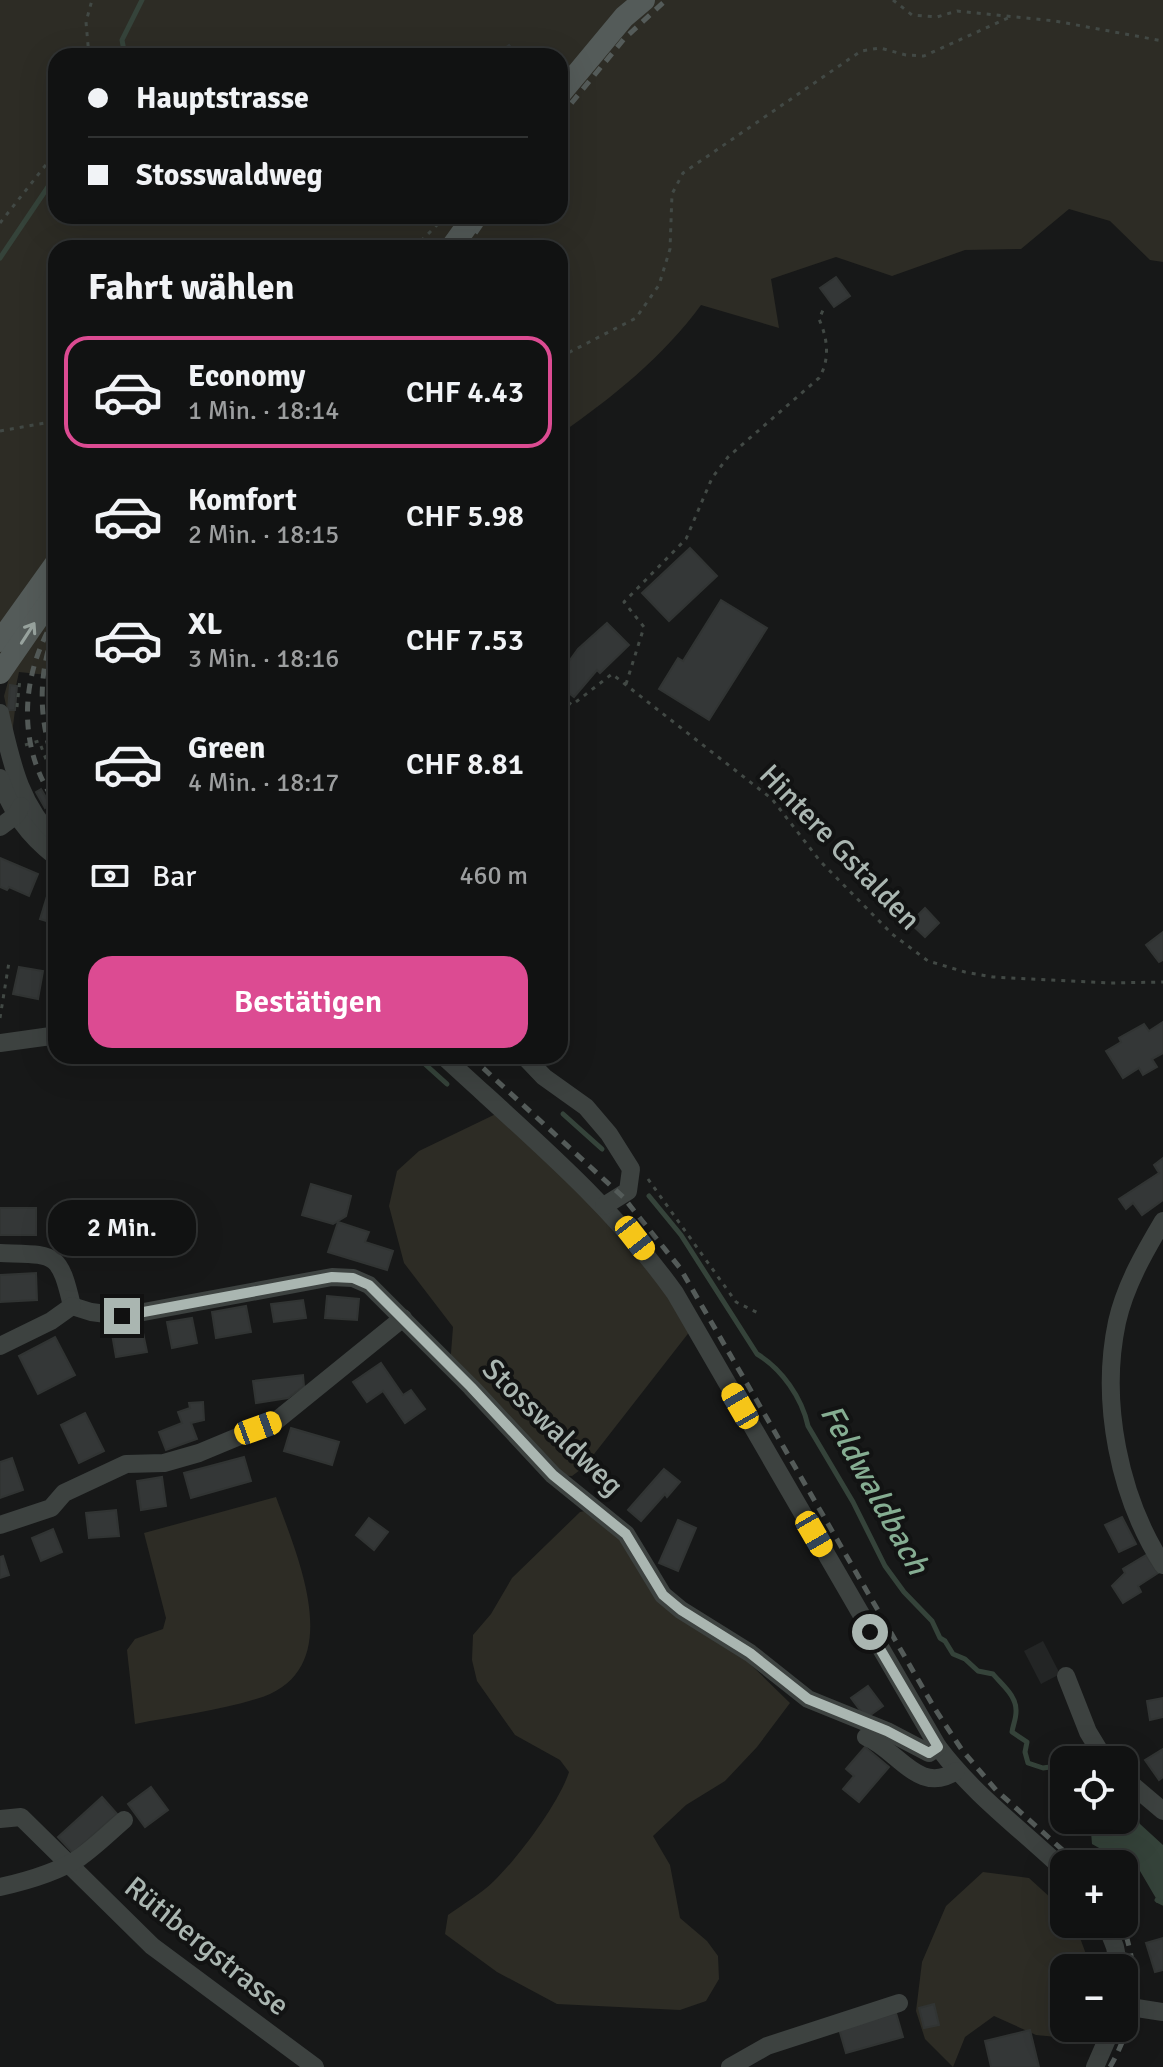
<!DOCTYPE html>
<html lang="de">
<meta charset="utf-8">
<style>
body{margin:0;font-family:Signika,sans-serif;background:#1e2020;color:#f1f3f6;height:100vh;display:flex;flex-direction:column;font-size:30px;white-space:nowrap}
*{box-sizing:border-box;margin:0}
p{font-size:26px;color:#9c9e9f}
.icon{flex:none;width:44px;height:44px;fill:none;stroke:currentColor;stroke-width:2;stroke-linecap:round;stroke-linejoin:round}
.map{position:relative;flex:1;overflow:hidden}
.sheet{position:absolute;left:48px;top:240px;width:520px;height:824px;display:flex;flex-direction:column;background:#111212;border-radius:24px;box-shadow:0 8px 32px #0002,0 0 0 2px #303232}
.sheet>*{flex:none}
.guide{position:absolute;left:48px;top:48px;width:520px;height:176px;border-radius:24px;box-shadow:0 8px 32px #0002,0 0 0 2px #303232;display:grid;align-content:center;height:176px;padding:0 40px;background:#111212}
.tools{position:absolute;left:1050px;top:1746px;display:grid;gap:16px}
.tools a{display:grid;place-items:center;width:88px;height:88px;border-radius:16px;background:#111212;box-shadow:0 8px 32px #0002,0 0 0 2px #303232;font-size:40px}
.end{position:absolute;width:36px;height:36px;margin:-18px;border:10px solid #aab6b1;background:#111;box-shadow:0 0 0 4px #111}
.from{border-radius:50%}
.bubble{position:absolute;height:56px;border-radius:24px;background:#111212;box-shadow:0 8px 32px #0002,0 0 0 2px #303232;font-size:26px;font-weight:600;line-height:56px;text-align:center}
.car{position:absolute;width:24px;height:48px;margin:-24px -12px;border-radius:10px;box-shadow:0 0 6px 2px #0007;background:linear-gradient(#f5c518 24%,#345 0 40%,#f5c518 0 76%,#345 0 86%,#f5c518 0)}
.guide b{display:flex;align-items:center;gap:28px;height:76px;font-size:30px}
.guide b+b{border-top:2px solid #303232}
.guide i{width:20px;height:20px;background:#f1f3f6}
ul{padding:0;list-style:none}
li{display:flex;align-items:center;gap:24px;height:112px;margin:0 16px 12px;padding:0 24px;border:4px solid transparent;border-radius:24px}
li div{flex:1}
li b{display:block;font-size:30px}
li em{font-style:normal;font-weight:600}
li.selected{border-color:#dc4b92}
li>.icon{width:72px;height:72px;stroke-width:1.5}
h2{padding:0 40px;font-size:36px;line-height:96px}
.pay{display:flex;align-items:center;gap:20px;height:88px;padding:0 40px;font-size:30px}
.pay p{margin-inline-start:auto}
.action{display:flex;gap:16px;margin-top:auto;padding:16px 40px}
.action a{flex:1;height:92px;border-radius:24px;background:#dc4b92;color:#fff;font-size:32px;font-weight:600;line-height:92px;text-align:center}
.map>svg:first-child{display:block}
.built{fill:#232525}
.green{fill:#2d2c25;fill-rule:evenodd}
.water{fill:#35433a}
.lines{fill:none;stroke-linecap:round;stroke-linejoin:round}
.stream{stroke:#35433a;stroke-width:5}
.building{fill:#343737;stroke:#313433;stroke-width:2}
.path{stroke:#424945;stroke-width:3;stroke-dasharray:4 6;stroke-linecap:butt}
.minor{stroke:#3d4240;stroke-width:18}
.major{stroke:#545b59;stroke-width:22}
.rail{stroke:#545b59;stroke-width:5;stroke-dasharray:10 8;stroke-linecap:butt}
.oneway{stroke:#99a49f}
.route{stroke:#aab6b1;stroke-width:10}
.labels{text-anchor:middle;stroke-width:8;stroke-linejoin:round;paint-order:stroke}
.street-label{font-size:30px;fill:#aab6b1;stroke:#121313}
.water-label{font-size:32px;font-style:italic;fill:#85ad92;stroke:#121313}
</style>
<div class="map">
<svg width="1163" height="2067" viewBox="0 0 1163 2067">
<rect width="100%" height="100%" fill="#171818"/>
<!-- built -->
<polygon class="built" points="1043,1641 1060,1674 1041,1684 1024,1651"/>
<!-- green -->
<g class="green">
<path d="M0 0H1163V262L1150 260 1110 221 1069 209 1021 249 965 250 892 276 836 257 771 279 779 328 701 305C664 356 612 398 560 434V248H56V676L19 672 16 686 10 685 8 709 15 710 12 734 4 696 11 671 0 669ZM56 56H560V216H56Z"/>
<polygon points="502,1111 573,1178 694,1326 584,1467 572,1476 553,1475 450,1366 453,1327 404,1263 389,1206 397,1171 419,1151"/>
<path d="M276 1497C298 1558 350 1672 256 1699 217 1711 175 1716 135 1724L127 1650 135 1639 163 1629 166 1618 144 1533Z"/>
<path d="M594 1509 626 1534 663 1595 747 1661 790 1703 757 1747 725 1781 686 1805 653 1836 670 1865 680 1918 707 1941 718 1956 719 1979 706 2001 680 2010 557 2004 497 1972 445 1934 448 1915C463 1904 481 1894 494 1881 518 1858 559 1803 569 1772L560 1760 515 1735 477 1681 472 1660 473 1635 491 1614 512 1578 580 1512Z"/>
<polygon points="983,1872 1029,1878 1064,1910 1064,1924 1075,1924 1091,1968 1064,1968 1064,2028 1091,2028 1088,2040 1036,2035 994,2016 965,2037 953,2067 925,2039 916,2011 922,1962 946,1906"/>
</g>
<!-- water -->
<polygon class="water" points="1124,1795 1131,1802 1140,1824 1163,1845 1163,1901 1157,1900 1140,1871 1092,1844 1090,1820 1124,1820"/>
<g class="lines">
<!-- stream -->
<g class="stream">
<polyline points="125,56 122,40 142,0"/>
<polyline points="0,258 56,175"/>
<polyline points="416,1056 447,1084"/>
<polyline points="563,1114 602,1149"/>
<path d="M649 1196 681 1235 757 1354C782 1369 802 1398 808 1426L853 1502 885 1566 904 1592 932 1621 940 1638 945 1641 953 1654 965 1659 978 1671 993 1674C1003 1686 1017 1696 1016 1712 1016 1719 1013 1725 1012 1732L1027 1742 1025 1752 1028 1763 1043 1768 1064 1765"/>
<polyline points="1157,1900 1163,1903"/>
</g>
</g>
<!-- building -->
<g class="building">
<polygon points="509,45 519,56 496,56"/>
<polygon points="836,277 850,296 834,307 820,288"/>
<polygon points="690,548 717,576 669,621 642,593"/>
<polygon points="721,600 767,628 709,720 659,689 678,658 683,661"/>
<polygon points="607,623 629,645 600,673 597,670 574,697 560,686 560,674 578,649"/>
<polygon points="10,685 17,686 15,710 8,710"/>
<polygon points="41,789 50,804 45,808 36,792"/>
<polygon points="0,858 38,874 29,896 9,887 7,890 0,887"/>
<polygon points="49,890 56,892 56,924 40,919"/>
<polygon points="925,908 939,923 925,937 910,923"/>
<polygon points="1163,932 1163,960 1159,962 1146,945"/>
<polygon points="19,967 43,971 38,999 13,994"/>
<polygon points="1163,1022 1163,1053 1152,1059 1157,1067 1143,1075 1139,1068 1123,1078 1106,1051 1121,1042 1119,1038 1144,1024 1149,1031"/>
<polygon points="1163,1158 1163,1200 1142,1215 1133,1203 1126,1209 1119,1199 1159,1173 1154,1165"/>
<polygon points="311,1184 351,1196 346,1216 333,1224 302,1215"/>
<rect x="0" y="1208" width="36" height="27"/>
<polygon points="338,1222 369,1232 365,1242 393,1251 387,1270 328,1252"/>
<polygon points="36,1273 37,1300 0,1302 0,1275"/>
<polygon points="327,1296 359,1299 357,1320 325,1318"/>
<polygon points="303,1300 306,1318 274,1322 271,1304"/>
<polygon points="246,1306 251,1332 216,1338 212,1312"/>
<polygon points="192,1318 197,1343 172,1348 167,1322"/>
<polygon points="142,1328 147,1352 116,1357 112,1334"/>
<polygon points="55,1337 75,1375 38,1394 19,1356"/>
<polygon points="381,1363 403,1395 411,1390 425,1409 405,1423 383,1391 367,1402 353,1382"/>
<polygon points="303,1375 304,1386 288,1398 256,1403 253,1381"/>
<polygon points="203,1402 204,1420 191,1423 197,1439 166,1450 159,1432 182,1423 178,1412 190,1408 189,1403"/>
<polygon points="85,1413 104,1451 79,1463 61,1425"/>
<polygon points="291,1428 339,1442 332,1465 284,1451"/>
<polygon points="244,1457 251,1481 191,1498 184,1473"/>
<polygon points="12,1458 23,1490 0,1498 0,1462"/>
<polygon points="664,1469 680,1482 667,1497 665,1494 641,1521 628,1510"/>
<polygon points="162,1477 166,1506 141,1510 137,1481"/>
<polygon points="116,1510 119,1536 89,1538 86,1513"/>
<polygon points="1122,1517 1136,1544 1119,1552 1105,1525"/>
<polygon points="369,1518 388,1532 374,1550 356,1535"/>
<polygon points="678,1520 696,1528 678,1571 659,1563"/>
<polygon points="53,1529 62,1552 41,1561 32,1538"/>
<polygon points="1146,1555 1158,1573 1138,1586 1141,1592 1123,1603 1112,1586 1125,1573 1123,1569"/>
<polygon points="3,1556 9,1575 0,1578 0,1557"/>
<polygon points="868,1686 883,1706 866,1718 851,1698"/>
<polygon points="1163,1698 1163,1717 1150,1720 1147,1701"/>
<polygon points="865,1747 889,1767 859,1802 843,1789 854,1776 846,1769"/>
<polygon points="1163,1749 1163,1777 1159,1780 1145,1760"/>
<polygon points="151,1787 168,1810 145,1827 128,1804"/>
<polygon points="102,1797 117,1814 73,1853 58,1837"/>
<polygon points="1163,1938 1163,1970 1155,1972 1146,1943"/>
<polygon points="934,2004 939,2025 924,2028 919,2008"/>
<polygon points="896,2013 903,2037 846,2053 839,2029"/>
<polygon points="1030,2030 1039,2067 991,2067 985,2041"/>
</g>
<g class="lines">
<!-- path -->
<g class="path">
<polyline points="893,0 912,15 937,17 957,11 1055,21 1163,41"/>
<polyline points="89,56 86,22 92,0"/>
<polyline points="0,223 56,152"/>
<polyline points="414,248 446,216"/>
<polyline points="560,357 636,318 659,285 670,249 672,194 683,173 861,51 880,48 906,55 924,56 1010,17"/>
<polyline points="0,431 56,421"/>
<path d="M626 684 644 627 624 602 686 539 712 478 728 457 819 378C830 360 828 339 819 319L824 308"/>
<polyline points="560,696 572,705 612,674 772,799 820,861 892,934 928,961 965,972 993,977 1109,983 1163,982"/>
<polyline points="17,707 20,679"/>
<polyline points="25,745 39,741 56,785"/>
<polyline points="0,1018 9,962"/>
<polyline points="53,1019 56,999"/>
<polyline points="648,1179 736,1302 758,1313"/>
</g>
<!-- minor -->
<g class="minor">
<path d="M0 713C11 760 19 805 56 840"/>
<path d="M0 778C11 812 28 835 56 857"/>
<polyline points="0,827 16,815 21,806"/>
<polyline points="0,1043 51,1036"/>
<path d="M443 1056C524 1131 611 1203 675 1293L938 1747C974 1795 1021 1829 1064 1870"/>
<polyline points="524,1056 544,1077 586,1107 609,1134 631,1169 628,1191 604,1206"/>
<path d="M1163 1221C1144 1253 1125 1286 1117 1322 1100 1402 1119 1497 1163 1565"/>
<path d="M0 1253C55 1255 59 1250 72 1306"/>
<polyline points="72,1306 91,1312 122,1316 332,1277 353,1278 369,1285 471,1387 553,1475 626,1534 663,1595 681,1610 750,1653 808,1699 887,1731 929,1753 938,1747"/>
<polyline points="0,1346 51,1321 72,1306"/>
<polyline points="0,1525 51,1508 64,1493 126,1464 164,1463 199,1453 276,1421 403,1318"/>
<polyline points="1066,1676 1088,1732 1105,1760"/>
<path d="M866 1737C898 1750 919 1796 956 1771"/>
<polyline points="1124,1778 1163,1811"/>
<polyline points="0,1819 21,1817 152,1946 315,2067"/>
<path d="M0 1887C27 1881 56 1873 79 1858 95 1847 110 1832 124 1820"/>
<polyline points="1106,1924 1115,1947 1119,1968"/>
<polyline points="1124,2006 1163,2012"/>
<polyline points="730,2067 767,2046 899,2003"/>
<polyline points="1095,2067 1112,2028"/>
</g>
<!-- major -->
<g class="major">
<polyline points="560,94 624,17 644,0"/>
<polyline points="451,248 474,216"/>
<polyline points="0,641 56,563"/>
<polyline points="0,673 56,592"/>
</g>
<!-- rail -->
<g class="rail">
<polyline points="560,117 624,39 666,0"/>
<polyline points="465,248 487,216"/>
<path d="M56 617C20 674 16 747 56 803"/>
<path d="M48 651C38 689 41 730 56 766"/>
<polyline points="470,1056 623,1197 680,1268 935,1709 962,1750 996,1790 1078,1864"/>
<path d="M1110 2067C1136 2022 1141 1973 1122 1924"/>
</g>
</g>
<!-- one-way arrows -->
<defs><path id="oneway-shaft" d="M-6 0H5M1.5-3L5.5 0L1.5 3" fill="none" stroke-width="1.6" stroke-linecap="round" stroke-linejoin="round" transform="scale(2)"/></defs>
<use class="oneway" href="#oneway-shaft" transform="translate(28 633) rotate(-57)"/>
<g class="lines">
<!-- route -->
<polyline class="route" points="122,1316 332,1277 353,1278 369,1285 471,1387 553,1475 626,1534 663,1595 681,1610 750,1653 808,1699 887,1731 929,1753 938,1747 870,1632"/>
</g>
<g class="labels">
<!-- street labels -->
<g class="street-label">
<text transform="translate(840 847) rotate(46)" y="10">Hintere Gstalden</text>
<text transform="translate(553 1427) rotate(44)" y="10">Stosswaldweg</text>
<text transform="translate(207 1946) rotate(39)" y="10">Rütibergstrasse</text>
</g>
<!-- water labels -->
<g class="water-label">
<text transform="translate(875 1489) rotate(61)" y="11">Feldwaldbach</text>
</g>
</g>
</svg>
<div class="tools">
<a><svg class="icon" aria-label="locate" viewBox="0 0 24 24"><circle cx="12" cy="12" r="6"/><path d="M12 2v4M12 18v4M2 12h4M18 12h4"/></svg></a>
<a>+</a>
<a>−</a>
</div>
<i class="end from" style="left:870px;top:1632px"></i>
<i class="end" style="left:122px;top:1316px"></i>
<div class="bubble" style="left:48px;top:1200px;width:148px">2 Min.</div>
<i class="car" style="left:635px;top:1238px;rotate:142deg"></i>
<i class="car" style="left:740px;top:1406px;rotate:330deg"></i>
<i class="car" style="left:258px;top:1428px;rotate:70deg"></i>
<i class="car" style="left:814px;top:1534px;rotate:150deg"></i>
<div class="guide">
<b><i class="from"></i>Hauptstrasse</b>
<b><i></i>Stosswaldweg</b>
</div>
<section class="sheet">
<h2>Fahrt wählen</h2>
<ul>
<li class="selected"><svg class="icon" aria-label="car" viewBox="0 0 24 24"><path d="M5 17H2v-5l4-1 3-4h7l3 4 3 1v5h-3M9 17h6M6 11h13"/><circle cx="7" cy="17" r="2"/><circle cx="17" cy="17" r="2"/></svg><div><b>Economy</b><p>1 Min. · 18:14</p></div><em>CHF 4.43</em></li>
<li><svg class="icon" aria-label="car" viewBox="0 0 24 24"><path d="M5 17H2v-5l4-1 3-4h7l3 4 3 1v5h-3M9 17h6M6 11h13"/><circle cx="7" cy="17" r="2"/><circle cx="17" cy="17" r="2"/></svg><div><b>Komfort</b><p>2 Min. · 18:15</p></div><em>CHF 5.98</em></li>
<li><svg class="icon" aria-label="car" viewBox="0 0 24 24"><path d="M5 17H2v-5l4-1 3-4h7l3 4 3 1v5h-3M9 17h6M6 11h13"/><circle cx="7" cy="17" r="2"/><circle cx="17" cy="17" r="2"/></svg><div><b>XL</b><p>3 Min. · 18:16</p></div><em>CHF 7.53</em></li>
<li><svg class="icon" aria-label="car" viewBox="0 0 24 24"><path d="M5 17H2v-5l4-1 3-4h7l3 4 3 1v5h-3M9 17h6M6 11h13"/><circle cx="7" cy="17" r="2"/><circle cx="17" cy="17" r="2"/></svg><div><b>Green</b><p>4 Min. · 18:17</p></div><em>CHF 8.81</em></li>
</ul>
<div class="pay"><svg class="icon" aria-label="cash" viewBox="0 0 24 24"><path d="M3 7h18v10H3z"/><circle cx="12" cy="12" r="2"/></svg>Bar<p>460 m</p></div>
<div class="action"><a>Bestätigen</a></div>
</section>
</div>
